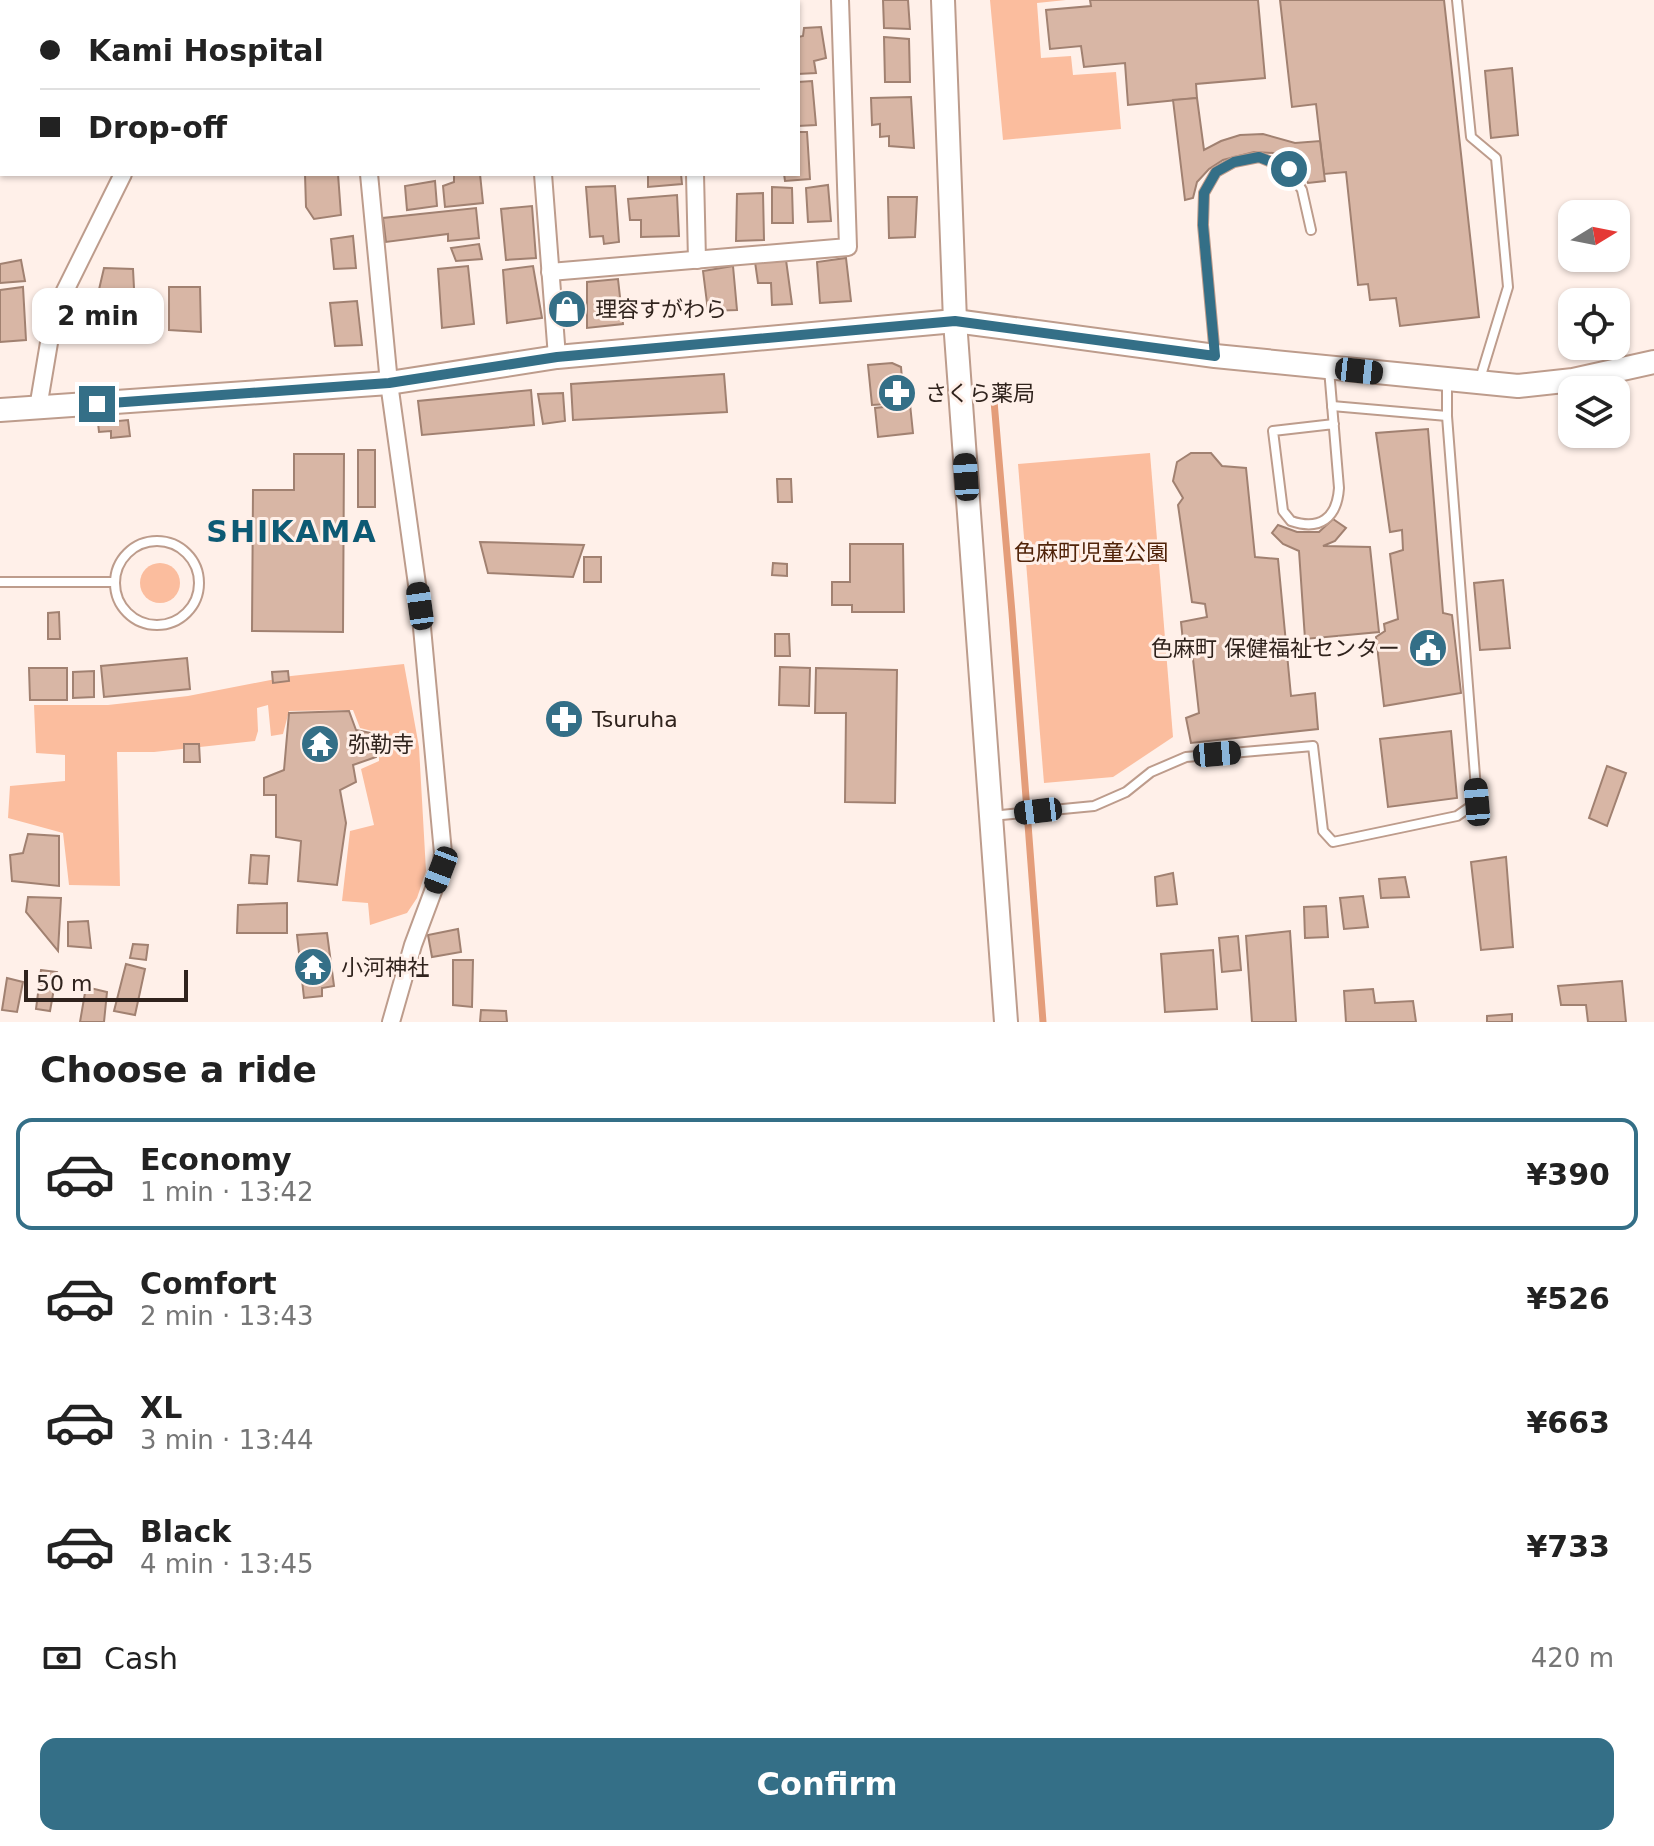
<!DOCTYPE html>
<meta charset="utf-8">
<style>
body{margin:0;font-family:"DejaVu Sans","Noto Sans JP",sans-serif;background:#f6f6f6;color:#222;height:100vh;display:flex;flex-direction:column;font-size:30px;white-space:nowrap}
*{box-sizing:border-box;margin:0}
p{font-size:26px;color:#767676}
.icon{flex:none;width:44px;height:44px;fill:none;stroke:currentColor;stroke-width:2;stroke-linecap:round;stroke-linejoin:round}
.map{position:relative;height:1022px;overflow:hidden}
.drawer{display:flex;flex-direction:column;background:#fff;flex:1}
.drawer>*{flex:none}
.guide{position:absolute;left:0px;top:0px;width:800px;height:176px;box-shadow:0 2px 6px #0004;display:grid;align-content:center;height:176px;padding:0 40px;background:#fff}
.needle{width:52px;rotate:80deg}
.controls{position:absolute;left:1558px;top:200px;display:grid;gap:16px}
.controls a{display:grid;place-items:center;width:72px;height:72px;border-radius:16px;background:#fff;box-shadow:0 2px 6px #0004;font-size:40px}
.scale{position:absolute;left:24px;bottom:20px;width:164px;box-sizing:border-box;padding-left:8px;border:4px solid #30231d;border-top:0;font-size:22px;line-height:28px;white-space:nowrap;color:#30231d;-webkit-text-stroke:6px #fff0e9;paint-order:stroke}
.end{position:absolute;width:36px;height:36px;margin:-18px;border:10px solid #346f87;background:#fff;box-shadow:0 0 0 4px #fff}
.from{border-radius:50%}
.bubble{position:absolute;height:56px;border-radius:16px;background:#fff;box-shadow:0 2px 6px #0004;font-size:26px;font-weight:800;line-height:56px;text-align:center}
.car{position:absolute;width:24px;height:48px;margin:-24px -12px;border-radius:10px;box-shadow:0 0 6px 2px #0007;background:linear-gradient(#222 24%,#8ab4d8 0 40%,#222 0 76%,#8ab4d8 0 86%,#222 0)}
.guide b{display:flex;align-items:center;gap:28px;height:76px;font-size:30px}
.guide b+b{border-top:2px solid #e0e0e0}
.guide i{width:20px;height:20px;background:#222}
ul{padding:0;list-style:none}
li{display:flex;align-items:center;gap:24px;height:112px;margin:0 16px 12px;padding:0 24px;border:4px solid transparent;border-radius:16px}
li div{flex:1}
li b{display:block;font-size:30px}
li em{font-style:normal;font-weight:800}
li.current{border-color:#346f87}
li>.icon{width:72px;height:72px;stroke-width:1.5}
h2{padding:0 40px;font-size:36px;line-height:96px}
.pay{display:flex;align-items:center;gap:20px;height:88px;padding:0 40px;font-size:30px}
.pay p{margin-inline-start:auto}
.primary-button{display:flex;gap:16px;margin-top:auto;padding:16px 40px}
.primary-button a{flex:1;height:92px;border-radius:16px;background:#346f87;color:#fff;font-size:32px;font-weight:800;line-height:92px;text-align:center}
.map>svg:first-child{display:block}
.green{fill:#fbbd9e}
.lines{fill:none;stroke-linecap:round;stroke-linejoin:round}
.stream{stroke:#e49d7a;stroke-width:7}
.building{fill:#d8b6a5;stroke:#a18171;stroke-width:2}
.service-casing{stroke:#bd9c8c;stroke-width:12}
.minor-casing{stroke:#bd9c8c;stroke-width:20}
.tertiary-casing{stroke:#bd9c8c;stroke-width:26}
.service{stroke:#fff;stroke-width:8}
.minor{stroke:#fff;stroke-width:16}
.tertiary{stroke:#fff;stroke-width:22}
.route{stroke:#346f87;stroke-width:10}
.labels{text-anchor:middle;stroke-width:6;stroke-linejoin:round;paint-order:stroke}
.poi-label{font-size:22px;fill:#30231d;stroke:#fff0e9;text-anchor:start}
.park-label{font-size:22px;fill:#502309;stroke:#fff0e9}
.district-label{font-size:30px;font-weight:bold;letter-spacing:2px;fill:#0d5a74;stroke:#fff0e9}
</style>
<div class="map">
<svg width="1654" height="1022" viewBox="0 0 1654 1022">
<rect width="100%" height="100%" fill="#fff0e9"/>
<!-- green -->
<g class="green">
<polygon points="990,0 1066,0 1037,3 1041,58 1071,56 1073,75 1116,72 1121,129 1003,140"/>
<polygon points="1150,453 1173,737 1113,777 1044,783 1018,464"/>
<circle cx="160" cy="583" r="20"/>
<polygon points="404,664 419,747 426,871 417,898 407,913 370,925 368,903 342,901 350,831 374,825 361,769 379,761 380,733 360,728 353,710 289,711 283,734 271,736 268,705 257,708 258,731 255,741 154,752 117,752 120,886 69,885 63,833 8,818 10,786 65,781 65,755 36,753 34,705 108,705 188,696 291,676"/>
</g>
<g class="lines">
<!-- stream -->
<polyline class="stream" points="994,401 1012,613 1043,1022"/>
</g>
<!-- building -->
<g class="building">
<polygon points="227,0 315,0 227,2"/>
<polygon points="883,0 908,0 910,29 884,28"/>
<polygon points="1090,0 1258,0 1265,78 1196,84 1197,98 1128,105 1125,63 1084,67 1081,46 1050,49 1046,10 1091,6"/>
<polygon points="1280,0 1444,0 1479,317 1400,326 1396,298 1370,300 1368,284 1358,285 1346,172 1324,174 1316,104 1292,107"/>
<polygon points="821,27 826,58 814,61 816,73 798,74 798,37 803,36 804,28"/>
<polygon points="884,37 909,39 910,82 885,82"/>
<polygon points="1512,68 1518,135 1491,138 1485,71"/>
<polygon points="812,81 816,125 798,126 798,82"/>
<polygon points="911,97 914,148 889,146 889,136 880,137 880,124 872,125 871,98"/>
<polygon points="1197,98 1204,150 1221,141 1240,135 1263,134 1295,143 1320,141 1325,181 1308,183 1303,172 1291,161 1273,153 1254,152 1223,160 1209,169 1197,182 1193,198 1185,200 1173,100"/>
<polygon points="798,132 807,132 810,179 785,181 784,174 798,174"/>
<polygon points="305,174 338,174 341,215 314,219 306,207"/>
<polygon points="454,174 480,174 483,203 445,207 443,186 454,182"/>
<polygon points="648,174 681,174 682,184 648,187"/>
<polygon points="435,181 437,206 407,210 405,186"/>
<polygon points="828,185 831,221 808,222 806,188"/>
<polygon points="615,186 619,242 604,244 603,236 590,237 586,187"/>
<polygon points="772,187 792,188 793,223 772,223"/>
<polygon points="763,193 764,240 736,241 737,194"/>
<polygon points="677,195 679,236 641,237 641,220 630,220 628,199"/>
<polygon points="888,197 917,197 915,237 889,238"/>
<polygon points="532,206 536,258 506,260 501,209"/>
<polygon points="476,208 479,238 448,241 448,234 386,242 383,218"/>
<polygon points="353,236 356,268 334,269 331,239"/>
<polygon points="479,244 482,259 456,261 451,248"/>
<polygon points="846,258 851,301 820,303 817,262"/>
<polygon points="21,260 25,281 0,283 0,264"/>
<polygon points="786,260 792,304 772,305 771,283 758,283 755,262"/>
<polygon points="468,266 474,324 442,328 438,269"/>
<polygon points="533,266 542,318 507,323 503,270"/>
<polygon points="733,266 737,310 708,311 703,271"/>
<polygon points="104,268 133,269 136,327 102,326 97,298"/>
<polygon points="618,279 623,324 587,328 587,282"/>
<polygon points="23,287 26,340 0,342 0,290"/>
<polygon points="169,287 200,287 201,332 169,330"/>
<polygon points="357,301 362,345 335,346 330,303"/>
<polygon points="892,363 901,367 904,403 872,405 868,365"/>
<polygon points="724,374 727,412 573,420 571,384"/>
<polygon points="531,390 534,425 422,435 418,401"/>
<polygon points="563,393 565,421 543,424 538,394"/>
<polygon points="910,404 913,433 878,437 875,408"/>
<polygon points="128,420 130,436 111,438 111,431 99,432 98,423"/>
<polygon points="1428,429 1443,613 1452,615 1461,693 1384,706 1376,637 1385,631 1384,624 1398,619 1390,554 1403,550 1402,530 1390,532 1376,433"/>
<rect x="358" y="450" width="17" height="57"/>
<polygon points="1191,453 1211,453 1222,466 1246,468 1255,557 1278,559 1291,696 1315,693 1318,729 1191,743 1186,718 1199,713 1192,650 1184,651 1181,622 1207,617 1205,604 1192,602 1178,505 1183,498 1173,481 1177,462"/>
<polygon points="294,454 344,454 343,632 252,631 253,490 294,490"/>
<polygon points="777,479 791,479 792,502 778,502"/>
<polygon points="1333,519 1346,528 1335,541 1323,546 1370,547 1379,632 1305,639 1299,551 1283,544 1272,533 1278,525 1297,532 1319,532"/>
<polygon points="480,542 584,545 573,577 488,573"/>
<polygon points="850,544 903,544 904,612 852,612 852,605 832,605 832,582 850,582"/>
<rect x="584" y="557" width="17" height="25"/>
<polygon points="773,563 787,564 787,576 772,575"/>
<polygon points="1503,580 1510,648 1480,650 1474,583"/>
<polygon points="59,612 60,639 48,639 48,613"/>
<polygon points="775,634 789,634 790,656 775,656"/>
<polygon points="187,658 190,689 104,697 101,666"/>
<polygon points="780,667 810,668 809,706 779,705"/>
<polygon points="29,668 67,668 67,700 30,700"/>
<polygon points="816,668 897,670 895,803 845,802 846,713 815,713"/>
<polygon points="94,671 94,697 73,698 73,672"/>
<polygon points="288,671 289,681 273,683 272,672"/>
<polygon points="349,711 356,730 376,734 376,757 353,765 356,782 340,790 346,823 337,885 298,881 301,841 276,837 276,795 264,795 264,778 284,770 289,713"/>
<polygon points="1451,731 1457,798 1388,807 1380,739"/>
<polygon points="184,744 199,744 200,762 184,762"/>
<polygon points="1607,766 1626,773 1607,826 1589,818"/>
<polygon points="28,834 59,836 59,886 12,881 10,855 23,853"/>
<polygon points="251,855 269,856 267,884 249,883"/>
<polygon points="1506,857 1513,947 1481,950 1471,862"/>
<polygon points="1173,873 1177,904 1157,906 1155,877"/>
<polygon points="1405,877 1409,897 1381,898 1379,879"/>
<polygon points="1363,896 1368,927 1344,929 1340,898"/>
<polygon points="28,897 61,898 58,951 26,912"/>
<polygon points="287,903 287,933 237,933 238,905"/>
<polygon points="1326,906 1328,937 1305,938 1304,907"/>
<polygon points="88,921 91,948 68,946 68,922"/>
<polygon points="458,929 461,952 432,957 428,935"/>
<polygon points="1290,931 1296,1022 1252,1022 1246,936"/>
<polygon points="327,933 334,986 322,988 322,996 304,998 297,935"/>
<polygon points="1238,936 1241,970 1222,972 1219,938"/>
<polygon points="133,944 148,945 146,960 130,958"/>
<polygon points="1213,950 1217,1009 1165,1012 1161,954"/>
<polygon points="453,960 473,960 472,1007 453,1005"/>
<polygon points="126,964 145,969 135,1015 114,1011"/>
<polygon points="41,970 57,972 50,1011 36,1009"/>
<polygon points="7,978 23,982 17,1012 2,1010"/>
<polygon points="1622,981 1626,1022 1588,1022 1586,1005 1561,1005 1558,986"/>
<polygon points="86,987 107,992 104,1022 80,1022"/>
<polygon points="1373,989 1375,1003 1413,1001 1416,1022 1346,1022 1344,991"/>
<polygon points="481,1010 506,1011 507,1022 480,1022"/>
<polygon points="1512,1014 1512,1022 1487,1022 1487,1016"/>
</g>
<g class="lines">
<!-- service casing -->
<g class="service-casing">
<g id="service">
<polyline points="1457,0 1471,137 1496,158 1508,287 1479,382"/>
<polyline points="1215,356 1203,225 1204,193 1216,172 1234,162 1259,157 1289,169 1302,190 1311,230"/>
<path d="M1329 369 1339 488C1337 518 1320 531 1291 521L1283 511 1273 431 1334 424"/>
<polyline points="1332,406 1447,416"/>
<circle cx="157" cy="583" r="42"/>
<polyline points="0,582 114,582"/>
<polyline points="991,816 1094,806 1126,792 1151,772 1186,757 1313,746 1323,831 1333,842 1457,816 1477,802 1447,416 1447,381"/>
</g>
</g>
<!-- minor casing -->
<g class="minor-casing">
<g id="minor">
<polyline points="354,0 354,2"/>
<polyline points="533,0 533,2"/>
<polyline points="690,0 690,2"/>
<polyline points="207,2 208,0"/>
<polyline points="369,174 389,383 420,606 443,853 441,870 413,945 391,1022"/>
<polyline points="543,174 557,357"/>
<polyline points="695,174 697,260"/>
<polyline points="550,272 848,247 840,0"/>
<polyline points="38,408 54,313 123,174"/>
</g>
</g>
<!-- tertiary casing -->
<g class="tertiary-casing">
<g id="tertiary">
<polyline points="943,0 955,321 1006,1022"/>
<polyline points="0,410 389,383 557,357 955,321 1215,356 1518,386 1573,380 1654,362"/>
</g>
</g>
<!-- service -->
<use href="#service" class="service"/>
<!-- minor -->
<use href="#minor" class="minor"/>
<!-- tertiary -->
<use href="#tertiary" class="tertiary"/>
</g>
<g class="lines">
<!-- route -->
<polyline class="route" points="97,404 389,383 557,357 955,321 1215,356 1203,225 1204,193 1216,172 1234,162 1259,157 1289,169"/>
</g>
<!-- icons -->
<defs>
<g id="shop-disc" transform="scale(2)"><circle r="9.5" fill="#346f87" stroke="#fff0e9"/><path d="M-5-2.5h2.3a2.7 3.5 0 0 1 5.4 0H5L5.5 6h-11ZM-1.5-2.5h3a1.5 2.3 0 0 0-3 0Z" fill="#fff"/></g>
<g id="pharmacy-disc" transform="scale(2)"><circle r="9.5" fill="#346f87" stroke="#fff0e9"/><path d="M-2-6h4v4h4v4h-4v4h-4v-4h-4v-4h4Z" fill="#fff"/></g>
<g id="civic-disc" transform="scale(2)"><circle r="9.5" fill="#346f87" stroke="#fff0e9"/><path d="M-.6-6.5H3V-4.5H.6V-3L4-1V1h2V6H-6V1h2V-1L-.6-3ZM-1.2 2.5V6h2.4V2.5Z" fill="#fff"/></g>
<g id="temple-disc" transform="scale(2)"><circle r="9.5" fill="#346f87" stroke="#fff0e9"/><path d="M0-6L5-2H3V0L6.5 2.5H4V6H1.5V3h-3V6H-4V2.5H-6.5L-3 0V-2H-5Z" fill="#fff"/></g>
</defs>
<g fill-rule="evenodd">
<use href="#shop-disc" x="567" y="309"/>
<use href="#pharmacy-disc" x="897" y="393"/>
<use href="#civic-disc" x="1428" y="648"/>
<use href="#pharmacy-disc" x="564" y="719"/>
<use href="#temple-disc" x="320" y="744"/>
<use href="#temple-disc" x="313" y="967"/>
</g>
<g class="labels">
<!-- poi labels -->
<g class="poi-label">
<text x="595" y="317">理容すがわら</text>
<text x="925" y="401">さくら薬局</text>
<text x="1400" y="656" text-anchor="end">色麻町 保健福祉センター</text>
<text x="592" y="727">Tsuruha</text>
<text x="348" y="752">弥勒寺</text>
<text x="341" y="975">小河神社</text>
</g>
<!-- park labels -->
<g class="park-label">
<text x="1091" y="560">色麻町児童公園</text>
</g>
<!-- district labels -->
<g class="district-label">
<text x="292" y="542">SHIKAMA</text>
</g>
</g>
</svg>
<div class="controls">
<a><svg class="needle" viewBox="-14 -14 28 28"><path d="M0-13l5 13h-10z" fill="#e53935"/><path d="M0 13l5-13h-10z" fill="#767676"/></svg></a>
<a><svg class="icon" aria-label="locate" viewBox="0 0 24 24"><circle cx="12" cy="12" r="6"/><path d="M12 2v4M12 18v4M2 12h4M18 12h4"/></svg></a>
<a><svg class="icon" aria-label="layers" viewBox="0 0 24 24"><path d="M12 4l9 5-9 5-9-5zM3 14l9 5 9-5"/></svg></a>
</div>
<div class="scale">50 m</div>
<i class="end from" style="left:1289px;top:169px"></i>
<i class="end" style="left:97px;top:404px"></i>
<div class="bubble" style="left:32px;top:288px;width:132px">2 min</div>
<i class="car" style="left:1359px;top:371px;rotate:96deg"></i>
<i class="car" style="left:966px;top:477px;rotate:356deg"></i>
<i class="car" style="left:420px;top:606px;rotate:352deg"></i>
<i class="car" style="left:1217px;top:754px;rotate:85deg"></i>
<i class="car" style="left:1477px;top:802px;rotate:355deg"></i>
<i class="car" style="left:1038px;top:811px;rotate:263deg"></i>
<i class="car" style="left:441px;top:870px;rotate:201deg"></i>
<div class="guide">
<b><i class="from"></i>Kami Hospital</b>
<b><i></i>Drop-off</b>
</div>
</div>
<section class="drawer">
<h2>Choose a ride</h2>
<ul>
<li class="current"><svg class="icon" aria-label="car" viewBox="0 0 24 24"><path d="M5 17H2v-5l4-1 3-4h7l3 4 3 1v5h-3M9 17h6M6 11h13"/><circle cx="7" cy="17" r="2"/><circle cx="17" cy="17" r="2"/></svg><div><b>Economy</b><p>1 min · 13:42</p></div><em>¥390</em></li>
<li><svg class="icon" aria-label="car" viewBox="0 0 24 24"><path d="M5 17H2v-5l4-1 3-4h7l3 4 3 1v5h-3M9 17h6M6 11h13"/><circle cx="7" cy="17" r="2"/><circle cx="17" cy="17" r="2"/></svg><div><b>Comfort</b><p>2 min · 13:43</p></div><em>¥526</em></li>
<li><svg class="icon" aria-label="car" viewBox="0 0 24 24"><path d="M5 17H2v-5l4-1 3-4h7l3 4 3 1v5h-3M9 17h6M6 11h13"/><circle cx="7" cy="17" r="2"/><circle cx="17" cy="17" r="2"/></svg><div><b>XL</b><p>3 min · 13:44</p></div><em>¥663</em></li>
<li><svg class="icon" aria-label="car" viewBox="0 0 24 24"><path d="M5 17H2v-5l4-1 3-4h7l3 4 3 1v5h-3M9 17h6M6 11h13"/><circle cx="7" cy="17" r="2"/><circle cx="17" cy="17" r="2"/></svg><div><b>Black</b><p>4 min · 13:45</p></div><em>¥733</em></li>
</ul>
<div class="pay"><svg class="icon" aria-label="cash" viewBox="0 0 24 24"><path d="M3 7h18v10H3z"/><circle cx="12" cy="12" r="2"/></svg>Cash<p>420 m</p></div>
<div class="primary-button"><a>Confirm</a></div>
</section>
